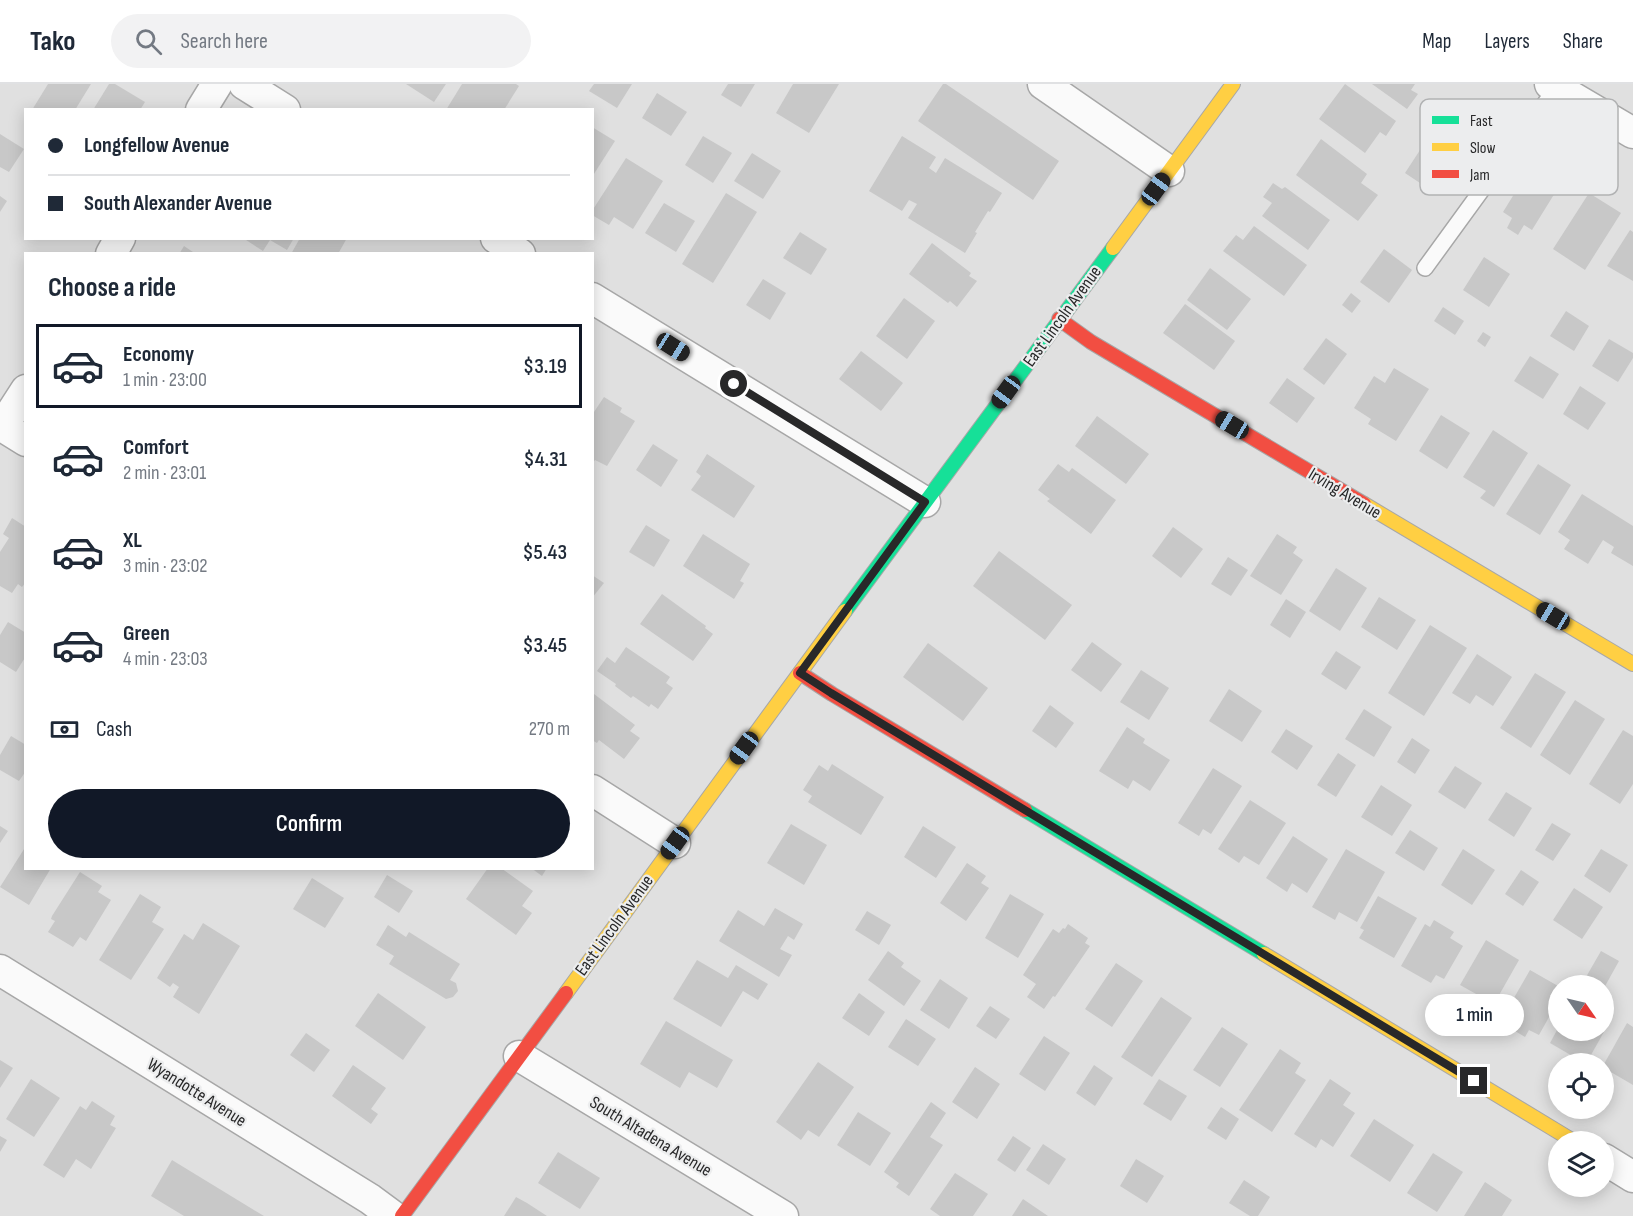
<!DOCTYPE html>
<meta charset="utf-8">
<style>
body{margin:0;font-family:"Sofia Sans Condensed",sans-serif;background:#f2f2f3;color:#1f2937;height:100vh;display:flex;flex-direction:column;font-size:22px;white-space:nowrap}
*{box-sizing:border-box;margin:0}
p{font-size:20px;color:#747a83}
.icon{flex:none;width:33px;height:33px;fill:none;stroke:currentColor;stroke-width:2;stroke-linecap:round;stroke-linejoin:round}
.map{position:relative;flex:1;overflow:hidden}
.side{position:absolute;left:24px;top:168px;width:570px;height:618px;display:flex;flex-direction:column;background:#fff;border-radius:0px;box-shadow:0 3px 15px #0003}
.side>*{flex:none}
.guide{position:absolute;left:24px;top:24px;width:570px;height:132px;border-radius:0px;box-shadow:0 3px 15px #0003;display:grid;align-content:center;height:132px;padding:0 24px;background:#fff}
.needle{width:39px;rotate:124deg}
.tools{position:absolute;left:1548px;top:891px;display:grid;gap:12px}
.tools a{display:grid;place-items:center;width:66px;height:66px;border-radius:50%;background:#fff;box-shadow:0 3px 15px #0003;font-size:30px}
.end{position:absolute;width:27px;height:27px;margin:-14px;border:8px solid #282829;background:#fff;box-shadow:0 0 0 3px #fff}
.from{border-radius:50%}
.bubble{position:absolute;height:42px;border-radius:21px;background:#fff;box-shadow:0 3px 15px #0003;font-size:20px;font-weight:600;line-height:42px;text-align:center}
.car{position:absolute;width:18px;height:36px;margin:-18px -9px;border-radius:8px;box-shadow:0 0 4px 2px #0007;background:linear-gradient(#222 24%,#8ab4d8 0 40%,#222 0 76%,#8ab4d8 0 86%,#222 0)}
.guide b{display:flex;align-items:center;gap:21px;height:57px;font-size:22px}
.guide b+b{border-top:2px solid #e0e1e3}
.guide i{width:15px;height:15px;background:#1f2937}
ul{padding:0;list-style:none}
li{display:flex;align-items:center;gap:18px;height:84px;margin:0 12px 9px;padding:0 12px;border:3px solid transparent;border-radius:0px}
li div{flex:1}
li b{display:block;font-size:22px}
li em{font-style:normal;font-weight:600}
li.on{border-color:#111827}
li>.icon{width:54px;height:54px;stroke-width:1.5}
h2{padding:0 24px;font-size:27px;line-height:72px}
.pay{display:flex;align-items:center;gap:15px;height:66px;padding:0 24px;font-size:22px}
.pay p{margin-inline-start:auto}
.action{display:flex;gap:12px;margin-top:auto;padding:12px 24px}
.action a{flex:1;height:69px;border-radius:36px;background:#111827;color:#fff;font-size:24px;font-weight:600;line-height:69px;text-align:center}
header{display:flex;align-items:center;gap:36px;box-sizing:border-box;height:84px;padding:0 30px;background:#fff;border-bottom:2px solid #e0e1e3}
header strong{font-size:28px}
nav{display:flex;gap:33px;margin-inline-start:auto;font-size:21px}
.search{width:420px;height:54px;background:#f2f2f3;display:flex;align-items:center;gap:15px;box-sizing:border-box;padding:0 21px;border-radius:33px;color:#747a83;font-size:22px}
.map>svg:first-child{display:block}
.building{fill:#c8c8c8}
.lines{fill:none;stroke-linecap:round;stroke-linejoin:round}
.lane-casing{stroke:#a7a7a7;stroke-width:18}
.street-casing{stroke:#a7a7a7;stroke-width:33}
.fast-casing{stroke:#a7a7a7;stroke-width:16}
.slow-casing{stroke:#a7a7a7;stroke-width:16}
.jam-casing{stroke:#a7a7a7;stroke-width:16}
.lane{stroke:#fafafa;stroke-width:15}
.street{stroke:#fafafa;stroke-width:30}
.fast{stroke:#16e098;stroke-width:14}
.slow{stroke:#ffcf43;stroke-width:14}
.jam{stroke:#f24e42;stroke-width:14}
.route{stroke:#282829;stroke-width:8}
.labels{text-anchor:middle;stroke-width:4.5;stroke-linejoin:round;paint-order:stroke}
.street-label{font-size:18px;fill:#282829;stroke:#ecedee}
.key{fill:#ecedee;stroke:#b1b2b3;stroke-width:1.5}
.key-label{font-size:16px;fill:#282829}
</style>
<header>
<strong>Tako</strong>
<div class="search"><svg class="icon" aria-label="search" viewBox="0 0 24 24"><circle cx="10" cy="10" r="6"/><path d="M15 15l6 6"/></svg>Search here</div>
<nav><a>Map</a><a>Layers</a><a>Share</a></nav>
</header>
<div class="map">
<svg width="1633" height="1132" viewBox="0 0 1633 1132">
<rect width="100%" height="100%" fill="#e0e0e0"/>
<!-- building -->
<g class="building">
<polygon points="48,0 91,0 75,26 32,26"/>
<polygon points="109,0 115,0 145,18 140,26 93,26"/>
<polygon points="406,0 446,0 434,18"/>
<polygon points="462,0 516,0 519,2 504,26 446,26"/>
<polygon points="594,0 632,0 617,24 589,7"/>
<polygon points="728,0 755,0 741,23 721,11"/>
<polygon points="793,0 839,0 809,49 776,29"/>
<polygon points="943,0 946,0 1059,77 1033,116 918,37"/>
<polygon points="1345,0 1396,37 1386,52 1380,48 1365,69 1319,35"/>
<polygon points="1372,0 1415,0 1411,6 1418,10 1407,25"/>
<polygon points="657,9 687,28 671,52 642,34"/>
<polygon points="592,43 615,57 592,93"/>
<polygon points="0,50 24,65 9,88 0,83"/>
<polygon points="703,52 732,69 713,99 685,81"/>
<polygon points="902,52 936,73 929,84 936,89 945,74 1002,109 990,128 988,127 975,148 977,149 965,169 908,134 917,120 909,116 902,127 869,107"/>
<polygon points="1321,55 1367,90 1361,99 1378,111 1358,137 1296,91"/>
<polygon points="1422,63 1449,81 1432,107 1405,89"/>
<polygon points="752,69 781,87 763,115 734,97"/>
<polygon points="626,74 663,97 633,145 614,133 609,141 592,131 592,127"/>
<polygon points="1536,80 1561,96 1556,103 1558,104 1532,146 1524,141 1518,151 1507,144 1512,134 1503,128 1529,86 1531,87"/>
<polygon points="1273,99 1282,105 1285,103 1330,136 1308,166 1262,132 1272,119 1263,113"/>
<polygon points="726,109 757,128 713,199 682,180"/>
<polygon points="1589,109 1621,129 1585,186 1553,165"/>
<polygon points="0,112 7,117 0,128"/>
<polygon points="664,119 695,137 676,168 645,149"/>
<polygon points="1254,142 1307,181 1284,212 1223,167 1236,151 1243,156"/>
<polygon points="1630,146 1633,148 1633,197 1607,182"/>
<polygon points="800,148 827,165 811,191 783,174"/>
<polygon points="243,154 294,154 287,166 270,156 263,167"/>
<polygon points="300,154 347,154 338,170 291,170"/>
<polygon points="932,159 971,189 969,192 977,197 957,223 950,217 948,219 909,190"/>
<polygon points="184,162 196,170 179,170"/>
<polygon points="1384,165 1412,186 1389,219 1360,198"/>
<polygon points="1484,173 1510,190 1489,223 1463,206"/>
<polygon points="1210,184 1251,215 1227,246 1187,216"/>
<polygon points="763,195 786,209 770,236 746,221"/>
<polygon points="1351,209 1361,217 1352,229 1342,221"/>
<polygon points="904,214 935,237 907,275 876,252"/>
<polygon points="1185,220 1235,257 1214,286 1163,249"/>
<polygon points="1443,223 1464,237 1455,251 1434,237"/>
<polygon points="1566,227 1589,242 1574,267 1550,252"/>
<polygon points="1483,248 1491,253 1485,263 1477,257"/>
<polygon points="1326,254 1347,270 1324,301 1303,285"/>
<polygon points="1609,255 1633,269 1633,274 1618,298 1592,282"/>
<polygon points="861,267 903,299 881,327 839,295"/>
<polygon points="1530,272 1559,290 1543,315 1514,297"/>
<polygon points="1394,284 1429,305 1396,357 1368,340 1371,335 1354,324 1374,292 1385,299"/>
<polygon points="1287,294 1315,314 1297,339 1269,319"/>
<polygon points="1580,302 1606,319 1588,346 1563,330"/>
<polygon points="604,313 622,324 620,328 635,337 607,382 595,376 592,380 592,331"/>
<polygon points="1441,331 1470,349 1447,385 1419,367"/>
<polygon points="1097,332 1149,370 1126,400 1075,362"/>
<polygon points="1493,346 1528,369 1494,423 1480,414 1486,407 1463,393"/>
<polygon points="653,360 678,376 661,403 636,386"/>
<polygon points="707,370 755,402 734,434 691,406 701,392 696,388"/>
<polygon points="1058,380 1069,388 1072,384 1116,416 1091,450 1047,417 1050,415 1038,406"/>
<polygon points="1538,380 1571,401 1540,451 1506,430"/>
<polygon points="1582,410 1633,442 1633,482 1611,469 1614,463 1603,456 1588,480 1564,465 1570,456 1558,448"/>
<polygon points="12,434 26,443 26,498 22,503 18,500 12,509 0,502 0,468 9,454 3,450"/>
<polygon points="646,441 670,456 654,483 629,468"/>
<polygon points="1173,443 1203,465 1181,494 1152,472"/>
<polygon points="703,450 750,480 740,497 744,499 734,515 683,482"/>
<polygon points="1277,450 1297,463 1293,469 1303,476 1281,511 1250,492"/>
<polygon points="999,467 1072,521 1045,556 973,502"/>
<polygon points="1228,473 1248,486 1231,512 1211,500"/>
<polygon points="1336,484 1367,504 1340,547 1309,527"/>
<polygon points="592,491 604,499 592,514"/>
<polygon points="662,510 706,542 705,544 713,550 693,577 640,540"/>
<polygon points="1379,513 1416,536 1397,566 1361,543"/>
<polygon points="1286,515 1306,528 1290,554 1270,541"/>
<polygon points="8,538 26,549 26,572 16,588 0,578 0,551"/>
<polygon points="1430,541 1467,564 1424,632 1388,609"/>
<polygon points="1092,558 1122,580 1101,608 1071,586"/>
<polygon points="928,559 988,604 963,637 903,593"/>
<polygon points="626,563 670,593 666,599 673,604 658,625 651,620 649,623 633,612 631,614 615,602 616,600 597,587 607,573 615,579"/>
<polygon points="1336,567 1361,583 1346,606 1321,590"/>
<polygon points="1477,570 1512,593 1493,622 1476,611 1470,620 1452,609"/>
<polygon points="1141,586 1169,604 1149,636 1120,618"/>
<polygon points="1535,589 1566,608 1531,664 1500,644"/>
<polygon points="1229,605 1262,627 1242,658 1209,637"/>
<polygon points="594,610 635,641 630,647 640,654 624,675 599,656 597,659 592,656"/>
<polygon points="1575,616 1605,635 1570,691 1540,671"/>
<polygon points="1050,621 1074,639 1056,664 1032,647"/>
<polygon points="1364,625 1392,643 1374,673 1345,655"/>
<polygon points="1127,643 1145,655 1143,659 1170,676 1150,707 1133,696 1128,705 1099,687"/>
<polygon points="1286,645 1313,662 1297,686 1271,668"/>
<polygon points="1623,646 1633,652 1633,700 1620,720 1589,700"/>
<polygon points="11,652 26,661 26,687 19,697 0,686 0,671"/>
<polygon points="1412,654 1430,666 1415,690 1397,678"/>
<polygon points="1338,669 1356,681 1336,713 1317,701"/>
<polygon points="832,680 884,713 861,751 808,718 812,712 803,706 819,681 828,687"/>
<polygon points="1455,682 1482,699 1465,725 1438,708"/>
<polygon points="1213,684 1242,702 1211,750 1203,745 1199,752 1178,739"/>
<polygon points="1381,701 1412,721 1392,752 1361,733"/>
<polygon points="1506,708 1532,724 1514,753 1488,736"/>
<polygon points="1250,716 1286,739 1259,781 1244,772 1239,779 1218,765"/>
<polygon points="1552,739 1571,750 1553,777 1535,766"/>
<polygon points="791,740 827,761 804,801 767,779"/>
<polygon points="0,742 8,747 0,759"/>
<polygon points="923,742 956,763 936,794 904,773"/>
<polygon points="1410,746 1438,764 1424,787 1395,769"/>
<polygon points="1293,752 1328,775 1307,809 1292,799 1287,808 1266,794"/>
<polygon points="26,762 26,784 51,784 29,821 0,803"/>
<polygon points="1346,765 1385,788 1357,838 1339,828 1335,836 1312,823"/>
<polygon points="1463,765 1495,786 1472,821 1441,801"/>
<polygon points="1601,765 1628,781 1610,809 1584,792"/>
<polygon points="967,779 986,792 981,799 989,804 966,837 940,819"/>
<polygon points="488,784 501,784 533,807 522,822 532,829 516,851 466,815"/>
<polygon points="531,784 547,784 542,792"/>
<polygon points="1521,786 1539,798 1523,822 1505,810"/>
<polygon points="80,788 102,802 98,808 111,816 86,857 80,853 73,863 48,848 55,837 51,835 52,832"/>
<polygon points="387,791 413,807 399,829 374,813"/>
<polygon points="312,794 344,814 325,844 293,825"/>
<polygon points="1574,804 1603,823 1582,855 1553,836"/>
<polygon points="140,810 161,823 152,838 164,845 131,896 99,876"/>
<polygon points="1010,810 1044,830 1018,874 985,854"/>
<polygon points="1378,812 1417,834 1394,874 1359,854 1364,846 1360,844"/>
<polygon points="775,824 803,840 794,856 788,852 780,865 792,871 779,893 719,857 738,826 764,842"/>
<polygon points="867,827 891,841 879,861 855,846"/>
<polygon points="1434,836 1454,848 1450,854 1463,862 1444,895 1436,891 1431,899 1401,882 1425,840 1430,843"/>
<polygon points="203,839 240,862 199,930 173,913 179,903 173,899 170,903 157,894 184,850 193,856"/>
<polygon points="1068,840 1088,854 1085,859 1090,862 1055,913 1053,912 1044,925 1027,913 1036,900 1023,891 1053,845 1059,849 1063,844 1065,845"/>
<polygon points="388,841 406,853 409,848 460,880 450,896 456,899 458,907 453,913 446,915 389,880 394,872 376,861"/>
<polygon points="1486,856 1519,876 1494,920 1460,901"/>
<polygon points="888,867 904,879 901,883 921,897 904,922 868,896"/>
<polygon points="1601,867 1619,877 1604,904 1604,902 1600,902 1586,893"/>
<polygon points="697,876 728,894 736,881 768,900 758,916 743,907 721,943 673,915"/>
<polygon points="1116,879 1143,897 1112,943 1085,925"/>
<polygon points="1530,886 1558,902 1558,917 1539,951 1529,946 1525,953 1500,938"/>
<polygon points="940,895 968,914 949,945 920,926"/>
<polygon points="378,909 426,943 403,976 355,942"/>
<polygon points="859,909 885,928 869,952 842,934"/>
<polygon points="1161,913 1192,934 1152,993 1121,973"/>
<polygon points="990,922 1010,935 996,955 976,942"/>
<polygon points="906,935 936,955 918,982 888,963"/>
<polygon points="666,937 733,976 717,1004 689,988 680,1004 640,980"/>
<polygon points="1627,939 1633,943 1633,1001 1604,984 1604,980"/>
<polygon points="1222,943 1248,960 1220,1003 1193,986"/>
<polygon points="1557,946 1605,946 1586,980 1550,959"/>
<polygon points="306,949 330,966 314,988 290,971"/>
<polygon points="1044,952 1070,969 1045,1007 1019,990"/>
<polygon points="1280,965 1301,979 1295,989 1306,996 1272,1048 1239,1026"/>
<polygon points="0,976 13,984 0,1004"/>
<polygon points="818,978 854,1003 819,1053 808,1046 801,1056 776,1038"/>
<polygon points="353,981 386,1004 371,1025 378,1030 371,1040 332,1012"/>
<polygon points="1094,981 1113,994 1095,1022 1076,1009"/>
<polygon points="975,983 1000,1000 977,1035 952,1018"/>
<polygon points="31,995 60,1014 34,1053 6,1035"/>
<polygon points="1159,995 1187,1012 1171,1037 1143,1020"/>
<polygon points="1330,995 1351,1009 1343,1021 1355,1029 1333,1063 1321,1055 1316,1064 1294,1050"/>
<polygon points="92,1017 115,1032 110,1041 116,1044 91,1085 76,1075 64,1094 43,1081 80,1022 86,1026"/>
<polygon points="931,1018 946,1029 930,1053 943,1061 909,1112 896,1103 899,1099 884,1088"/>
<polygon points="1221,1023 1239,1035 1226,1056 1207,1044"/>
<polygon points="858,1028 891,1049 870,1082 837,1061"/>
<polygon points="1374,1035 1414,1061 1390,1098 1350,1072"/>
<polygon points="0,1052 7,1056 0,1068"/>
<polygon points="1013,1052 1031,1064 1015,1088 997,1076"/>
<polygon points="1043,1060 1066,1075 1049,1101 1026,1086"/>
<polygon points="558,1068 600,1094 580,1125 538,1099"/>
<polygon points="1433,1069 1463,1088 1437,1128 1407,1109"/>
<polygon points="1136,1075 1164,1092 1147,1119 1120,1102"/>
<polygon points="172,1076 264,1132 184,1132 151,1112"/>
<polygon points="955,1089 988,1110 973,1132 940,1132 930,1125"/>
<polygon points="1244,1096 1270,1113 1258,1132 1250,1132 1229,1119"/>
<polygon points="1485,1098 1512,1116 1502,1132 1464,1132"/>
<polygon points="516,1113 527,1119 547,1132 504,1132"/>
<polygon points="1023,1115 1048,1132 1012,1132"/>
</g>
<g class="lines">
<!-- lane casing -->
<g class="lane-casing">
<polyline id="lane" points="1425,184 1559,0"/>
</g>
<!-- street casing -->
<g class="street-casing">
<g id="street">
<polyline points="244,0 285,26"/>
<polyline points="1043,0 1169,87"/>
<polyline points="1550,0 1633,49"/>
<polyline points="201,26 217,0"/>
<polyline points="496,154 520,170"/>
<polyline points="111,170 120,154"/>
<polyline points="592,214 925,418"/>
<polyline points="0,341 26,357"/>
<polyline points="2,343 26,306"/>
<polyline points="592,706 675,759"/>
<polyline points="0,886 370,1115 393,1132"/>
<polyline points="519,972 783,1132"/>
<polyline points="1604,1075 1633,1093"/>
</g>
</g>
<!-- fast casing -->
<g class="fast-casing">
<g id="fast">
<polyline points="845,527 1113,164"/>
<polyline points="1025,726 1264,870"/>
</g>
</g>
<!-- slow casing -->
<g class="slow-casing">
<g id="slow">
<polyline points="1113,164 1233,0"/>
<polyline points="1364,420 1633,580"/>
<polyline points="1264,870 1575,1058"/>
<polyline points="566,909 845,527"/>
</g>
</g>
<!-- jam casing -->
<g class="jam-casing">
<g id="jam">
<polyline points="1059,235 1091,258 1364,420"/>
<polyline points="800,589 832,610 1025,726"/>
<polyline points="402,1132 566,909"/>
</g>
</g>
<!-- lane -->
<use href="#lane" class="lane"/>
<!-- street -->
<use href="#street" class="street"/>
<!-- fast -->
<use href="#fast" class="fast"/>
<!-- slow -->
<use href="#slow" class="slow"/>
<!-- jam -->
<use href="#jam" class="jam"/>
</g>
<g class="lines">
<!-- route -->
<polyline class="route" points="734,300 925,418 800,589 831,609 1474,997"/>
</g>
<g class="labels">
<!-- street labels -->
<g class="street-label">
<text transform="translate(1062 232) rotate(-54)" y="6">East Lincoln Avenue</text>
<text transform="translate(1345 409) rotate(31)" y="6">Irving Avenue</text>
<text transform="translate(614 841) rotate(-54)" y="6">East Lincoln Avenue</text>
<text transform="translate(197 1008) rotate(32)" y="6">Wyandotte Avenue</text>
<text transform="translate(651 1052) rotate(31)" y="6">South Altadena Avenue</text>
</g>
</g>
<!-- legend -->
<rect x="1420" y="15" width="198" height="96" rx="9" class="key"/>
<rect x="1432" y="32" width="27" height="8" fill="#16e098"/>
<rect x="1432" y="59" width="27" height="8" fill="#ffcf43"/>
<rect x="1432" y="86" width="27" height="8" fill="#f24e42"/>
<g class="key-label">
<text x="1470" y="42">Fast</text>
<text x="1470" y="69">Slow</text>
<text x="1470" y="96">Jam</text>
</g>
</svg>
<div class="tools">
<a><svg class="needle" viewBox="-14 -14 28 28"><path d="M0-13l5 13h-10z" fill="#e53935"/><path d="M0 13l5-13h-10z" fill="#747a83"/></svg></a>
<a><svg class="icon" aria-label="locate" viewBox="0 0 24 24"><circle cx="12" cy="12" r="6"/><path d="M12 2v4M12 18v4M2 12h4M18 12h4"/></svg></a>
<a><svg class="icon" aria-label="layers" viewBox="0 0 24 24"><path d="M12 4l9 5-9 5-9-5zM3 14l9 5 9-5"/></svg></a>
</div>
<i class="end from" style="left:734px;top:300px"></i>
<i class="end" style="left:1474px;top:997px"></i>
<div class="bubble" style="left:1425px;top:910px;width:99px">1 min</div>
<i class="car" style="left:1156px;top:105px;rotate:36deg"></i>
<i class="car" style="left:673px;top:263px;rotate:122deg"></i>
<i class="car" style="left:1006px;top:308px;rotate:216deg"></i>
<i class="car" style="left:1232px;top:341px;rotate:301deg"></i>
<i class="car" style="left:1553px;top:532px;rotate:301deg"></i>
<i class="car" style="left:744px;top:664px;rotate:216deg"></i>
<i class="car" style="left:675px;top:759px;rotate:216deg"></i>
<div class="guide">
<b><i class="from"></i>Longfellow Avenue</b>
<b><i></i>South Alexander Avenue</b>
</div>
<section class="side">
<h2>Choose a ride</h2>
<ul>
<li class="on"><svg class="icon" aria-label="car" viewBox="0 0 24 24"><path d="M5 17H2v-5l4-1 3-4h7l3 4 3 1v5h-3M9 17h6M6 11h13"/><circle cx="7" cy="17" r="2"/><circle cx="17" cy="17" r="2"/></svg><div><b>Economy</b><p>1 min · 23:00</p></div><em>$3.19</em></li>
<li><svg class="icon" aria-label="car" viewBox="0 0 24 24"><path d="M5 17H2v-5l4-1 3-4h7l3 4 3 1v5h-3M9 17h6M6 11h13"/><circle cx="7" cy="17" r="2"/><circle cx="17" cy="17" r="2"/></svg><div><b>Comfort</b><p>2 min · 23:01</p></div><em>$4.31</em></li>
<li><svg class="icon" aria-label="car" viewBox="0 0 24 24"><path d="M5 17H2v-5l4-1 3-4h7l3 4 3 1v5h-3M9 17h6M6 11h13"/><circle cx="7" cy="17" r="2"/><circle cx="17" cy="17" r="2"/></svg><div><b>XL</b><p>3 min · 23:02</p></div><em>$5.43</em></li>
<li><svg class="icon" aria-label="car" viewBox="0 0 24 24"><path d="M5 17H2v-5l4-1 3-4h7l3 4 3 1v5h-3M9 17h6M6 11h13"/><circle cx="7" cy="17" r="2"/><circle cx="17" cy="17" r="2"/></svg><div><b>Green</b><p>4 min · 23:03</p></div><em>$3.45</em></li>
</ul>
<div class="pay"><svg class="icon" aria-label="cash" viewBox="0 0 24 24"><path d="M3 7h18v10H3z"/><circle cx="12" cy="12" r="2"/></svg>Cash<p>270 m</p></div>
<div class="action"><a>Confirm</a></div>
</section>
</div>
